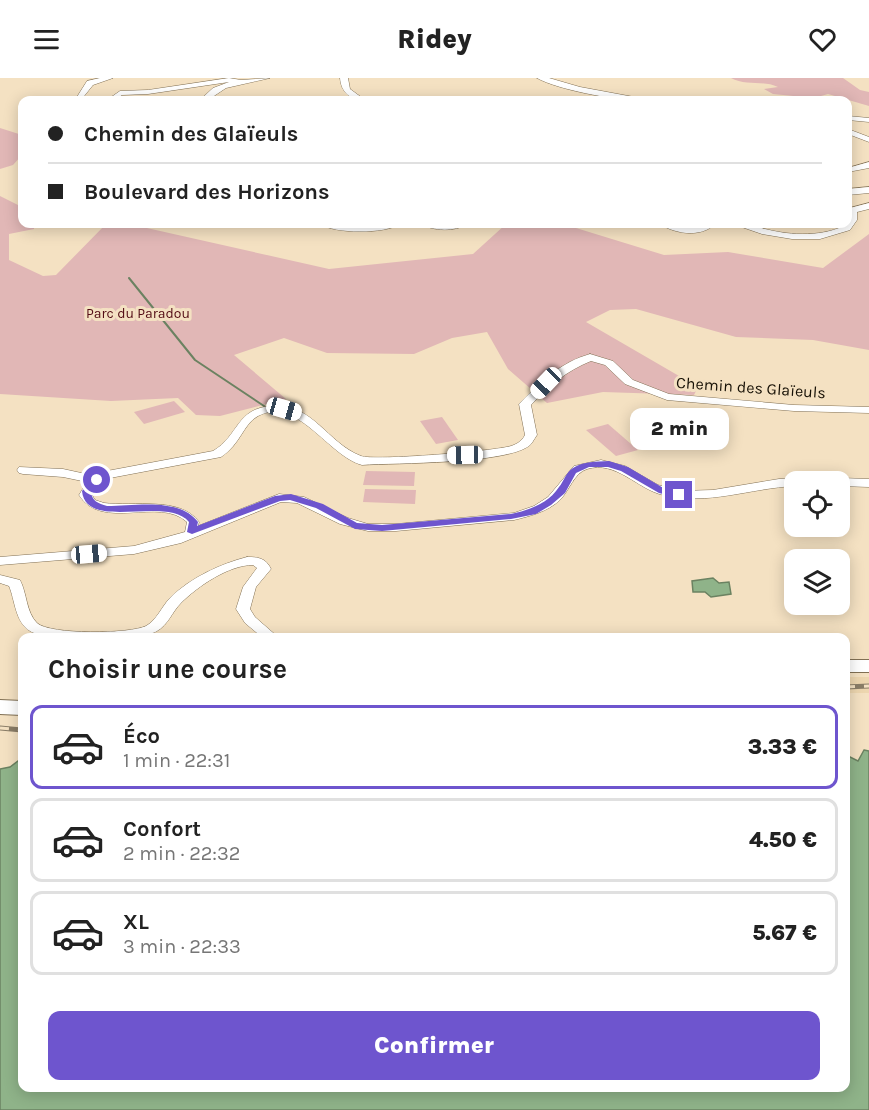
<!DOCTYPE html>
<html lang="fr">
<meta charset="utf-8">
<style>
body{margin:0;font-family:Karla,sans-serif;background:#f2f2f2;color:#222;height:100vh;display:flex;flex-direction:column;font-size:22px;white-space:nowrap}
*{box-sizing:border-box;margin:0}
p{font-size:20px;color:#767676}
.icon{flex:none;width:33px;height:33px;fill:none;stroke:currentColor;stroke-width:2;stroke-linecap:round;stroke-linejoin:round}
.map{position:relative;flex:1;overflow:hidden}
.drawer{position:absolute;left:18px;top:555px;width:832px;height:459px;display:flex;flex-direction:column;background:#fff;border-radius:12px;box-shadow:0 3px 15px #0003}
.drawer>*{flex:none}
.guide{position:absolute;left:18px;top:18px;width:834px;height:132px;border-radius:12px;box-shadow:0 3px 15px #0003;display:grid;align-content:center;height:132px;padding:0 30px;background:#fff}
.fabs{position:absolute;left:784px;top:393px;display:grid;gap:12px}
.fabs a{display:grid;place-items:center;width:66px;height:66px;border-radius:12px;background:#fff;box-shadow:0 3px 15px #0003;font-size:30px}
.end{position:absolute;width:27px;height:27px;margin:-14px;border:8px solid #6e55ce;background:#fff;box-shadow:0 0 0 3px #fff}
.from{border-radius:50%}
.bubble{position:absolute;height:42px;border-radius:12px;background:#fff;box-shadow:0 3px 15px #0003;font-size:20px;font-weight:800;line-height:42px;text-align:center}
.car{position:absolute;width:18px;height:36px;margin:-18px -9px;border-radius:8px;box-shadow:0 0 4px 2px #0007;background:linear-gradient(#fff 24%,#345 0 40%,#fff 0 76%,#345 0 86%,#fff 0)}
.guide b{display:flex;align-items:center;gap:21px;height:57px;font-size:22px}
.guide b+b{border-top:2px solid #e0e0e0}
.guide i{width:15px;height:15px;background:#222}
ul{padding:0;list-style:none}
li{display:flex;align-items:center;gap:18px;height:84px;margin:0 12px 9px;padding:0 18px;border:3px solid #e0e0e0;border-radius:12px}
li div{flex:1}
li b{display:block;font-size:22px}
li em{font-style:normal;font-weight:800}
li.on{border-color:#6e55ce}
li>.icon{width:54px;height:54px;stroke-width:1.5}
h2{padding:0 30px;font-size:27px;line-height:72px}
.button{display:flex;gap:12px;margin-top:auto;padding:12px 30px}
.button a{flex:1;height:69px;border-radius:12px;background:#6e55ce;color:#fff;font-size:24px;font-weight:800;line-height:69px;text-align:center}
header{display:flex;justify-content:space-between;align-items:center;height:78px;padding:0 30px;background:#fff;font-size:27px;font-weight:800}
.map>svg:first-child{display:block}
.built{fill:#edd6af}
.green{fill:#e1b7b6}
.water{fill:#8fb389;stroke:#6b8261;stroke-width:1.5}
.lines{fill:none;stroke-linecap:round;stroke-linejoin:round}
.stream{stroke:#6b8261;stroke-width:2}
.minor-casing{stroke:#817054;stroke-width:1}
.major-casing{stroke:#817054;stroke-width:2}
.minor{fill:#fff;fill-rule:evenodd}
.major{fill:#fff;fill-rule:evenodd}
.rail-casing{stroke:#8a7d67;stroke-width:5}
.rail{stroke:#f4e1c2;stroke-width:3;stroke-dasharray:9;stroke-linecap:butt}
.route{fill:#6e55ce}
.labels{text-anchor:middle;stroke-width:6;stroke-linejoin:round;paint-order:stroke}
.far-park-label{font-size:14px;fill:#530c15;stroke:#f4e1c2}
.street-label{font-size:16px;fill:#161005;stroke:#f4e1c2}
</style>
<header><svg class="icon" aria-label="menu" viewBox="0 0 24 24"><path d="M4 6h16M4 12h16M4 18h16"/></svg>Ridey<svg class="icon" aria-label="heart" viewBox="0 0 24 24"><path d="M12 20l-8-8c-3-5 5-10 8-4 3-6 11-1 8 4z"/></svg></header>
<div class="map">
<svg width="869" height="1032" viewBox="0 0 869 1032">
<rect width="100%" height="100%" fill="#f4e1c2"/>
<!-- built -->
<rect class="built" x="846" y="599" width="23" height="16"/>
<!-- green -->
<g class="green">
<path d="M731 0H843L860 12 869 14V28L828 16 814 20 773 16 764 11 778 9C763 2 745 8 731 0Z"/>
<polygon points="0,50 22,57 22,77 13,87 0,91"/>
<polygon points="0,118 22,129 22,146 34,146 34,151 9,156 9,182 43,198 56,197 106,146 129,146 329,191 473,176 506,146 563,146 664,177 728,174 823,190 869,156 869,272 813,262 736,259 636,231 610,232 586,244 698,309 694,317 603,314 547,325 508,291 487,254 452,260 414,276 327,275 284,260 234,277 286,321 220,338 196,337 178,320 111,323 0,316"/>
<polygon points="174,323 185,334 144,346 134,334"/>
<polygon points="442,339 458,362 436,366 420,343"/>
<polygon points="608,346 638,372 616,378 586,352"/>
<polygon points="366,393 415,394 414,408 363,407"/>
<polygon points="365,411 416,412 415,426 363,424"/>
</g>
<!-- water -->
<g class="water">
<polygon points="713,500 719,505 729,504 731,516 711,519 705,514 693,514 692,503"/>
<polygon points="864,672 869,673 869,1032 0,1032 0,691 10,689 22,680 22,1010 846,1010 846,677 858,683"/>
</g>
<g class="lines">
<!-- stream -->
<polyline class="stream" points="129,200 195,282 264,328"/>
<!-- minor casing -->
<g class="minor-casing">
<g id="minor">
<polygon points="100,0 113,0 93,7 81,22 75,22 87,3"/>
<polygon points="229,0 241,2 270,0 226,10 208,22 200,22 213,10 229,4 148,16 122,17 115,22 107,22 120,13 148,12"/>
<path d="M340 0H348L350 11 365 22C351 22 341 15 340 0Z"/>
<path d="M537 0H549L580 9 650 22C627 25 557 12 537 0Z"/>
<polygon points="848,38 869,40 869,44 848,42"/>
<polygon points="848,51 869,59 869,64 848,56"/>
<polygon points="869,84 869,90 848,94 848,90"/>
<polygon points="869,109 869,115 848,117 848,111"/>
<path d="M869 125V131L857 134V142L850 152 820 161H792L762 156 733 146C745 145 754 148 765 151 792 158 824 159 848 146L850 130Z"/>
<path d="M320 146 370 148 400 146C385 156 335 156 320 146Z"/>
<path d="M421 146H467C455 154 433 153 421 146Z"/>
<path d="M660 146C672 145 684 151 695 149 703 149 707 145 715 146 701 160 675 156 660 146Z"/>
<path d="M590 276 613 283 633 302 669 316 794 327 869 329V335L794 333 667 322 625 306 605 287 591 283C566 293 549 308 531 327L537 357C534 361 532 366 529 368 504 386 397 385 362 387 328 378 297 317 258 338 243 346 241 366 221 379L110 400 96 408 92 417 95 422 104 425C134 429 180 418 199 444L198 448 279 416 304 419 348 440 368 446H396L514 435 534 428 548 419 574 388 601 382 625 388 658 407 680 413 713 412 779 401 795 400 801 404H795V408C751 410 707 428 663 417 637 411 616 382 587 391 574 395 569 413 560 422 547 434 530 438 514 442L396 453H368L340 446 297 425 281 424 181 465 134 476 0 487V479L134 468 185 454 187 444C159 418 102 454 79 417L87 404 63 399 23 396 19 395 17 392 19 389 63 391 95 398 107 393 213 373C239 358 236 330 272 328 313 325 327 365 361 378 373 383 496 373 511 368 517 366 522 363 525 357L519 326 521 324C542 303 561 284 590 276Z"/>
<polygon points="840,400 869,401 869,409 840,408 840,404 834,404"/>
<path d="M247 479C258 479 266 480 271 491L256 509 250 531 255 539 279 560H263L245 545 236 531 243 509 257 490 253 487C229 487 198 508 181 525 172 534 168 547 157 553 142 563 44 563 30 553 15 544 15 522 9 508L0 505V497L20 502C27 515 26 534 37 545 50 557 130 556 146 548 157 542 162 528 170 520 190 500 220 486 247 479Z"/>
</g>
</g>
<!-- major casing -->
<g class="major-casing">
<g id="major">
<rect x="846" y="582" width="23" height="12"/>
<polygon points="0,622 22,623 22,637 0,636"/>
</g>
</g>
<!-- minor -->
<use href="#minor" class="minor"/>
<!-- major -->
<use href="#major" class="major"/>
<!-- rail casing -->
<g class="rail-casing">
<g id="rail">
<polyline points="846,609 869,608"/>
<polyline points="0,650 22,652"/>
</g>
</g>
<!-- rail -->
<use href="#rail" class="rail"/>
</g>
<!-- route -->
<path class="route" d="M609 383 628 389 665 411 684 417 679 420 659 415 621 393 608 389H589L576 395 565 415 551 427 536 436 511 441 382 453 355 451 316 430 290 422 280 423 192 456 187 454 189 444C167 417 86 454 82 413L93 400H100L101 402 91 413C92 424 98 425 107 428 135 428 179 419 198 444L197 448 275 418 291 416 323 426 357 445 382 447 511 436C529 432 548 426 559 409 564 403 566 394 573 390 584 383 596 384 609 383Z"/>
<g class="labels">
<!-- far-park labels -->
<g class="far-park-label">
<text x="138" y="240">Parc du Paradou</text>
</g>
<!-- street labels -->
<g class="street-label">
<text transform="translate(751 309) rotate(4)" y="6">Chemin des Glaïeuls</text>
</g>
</g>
</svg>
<div class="fabs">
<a><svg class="icon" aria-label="locate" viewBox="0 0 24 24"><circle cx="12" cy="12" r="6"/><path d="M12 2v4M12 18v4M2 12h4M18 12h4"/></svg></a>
<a><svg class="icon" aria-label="layers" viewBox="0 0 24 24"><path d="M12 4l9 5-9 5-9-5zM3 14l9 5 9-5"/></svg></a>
</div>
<i class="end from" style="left:97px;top:402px"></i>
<i class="end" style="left:679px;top:417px"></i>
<div class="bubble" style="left:630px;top:330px;width:99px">2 min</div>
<i class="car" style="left:546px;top:305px;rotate:224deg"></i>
<i class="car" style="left:284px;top:331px;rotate:106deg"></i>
<i class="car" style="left:465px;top:377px;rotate:269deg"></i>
<i class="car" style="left:89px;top:476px;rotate:85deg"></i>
<div class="guide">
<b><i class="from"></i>Chemin des Glaïeuls</b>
<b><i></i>Boulevard des Horizons</b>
</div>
<section class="drawer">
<h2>Choisir une course</h2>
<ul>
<li class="on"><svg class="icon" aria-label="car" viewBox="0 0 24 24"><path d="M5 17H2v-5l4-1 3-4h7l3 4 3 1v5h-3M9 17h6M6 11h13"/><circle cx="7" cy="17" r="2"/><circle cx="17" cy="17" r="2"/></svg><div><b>Éco</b><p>1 min · 22:31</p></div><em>3.33 €</em></li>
<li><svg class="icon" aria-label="car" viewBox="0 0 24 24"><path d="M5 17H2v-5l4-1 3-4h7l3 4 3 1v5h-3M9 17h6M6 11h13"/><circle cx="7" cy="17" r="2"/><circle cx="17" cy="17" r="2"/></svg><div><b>Confort</b><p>2 min · 22:32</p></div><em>4.50 €</em></li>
<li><svg class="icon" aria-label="car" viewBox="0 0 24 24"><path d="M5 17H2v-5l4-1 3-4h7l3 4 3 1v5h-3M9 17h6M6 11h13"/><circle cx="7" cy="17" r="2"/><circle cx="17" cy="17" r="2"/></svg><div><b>XL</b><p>3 min · 22:33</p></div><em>5.67 €</em></li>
</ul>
<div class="button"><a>Confirmer</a></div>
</section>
</div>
